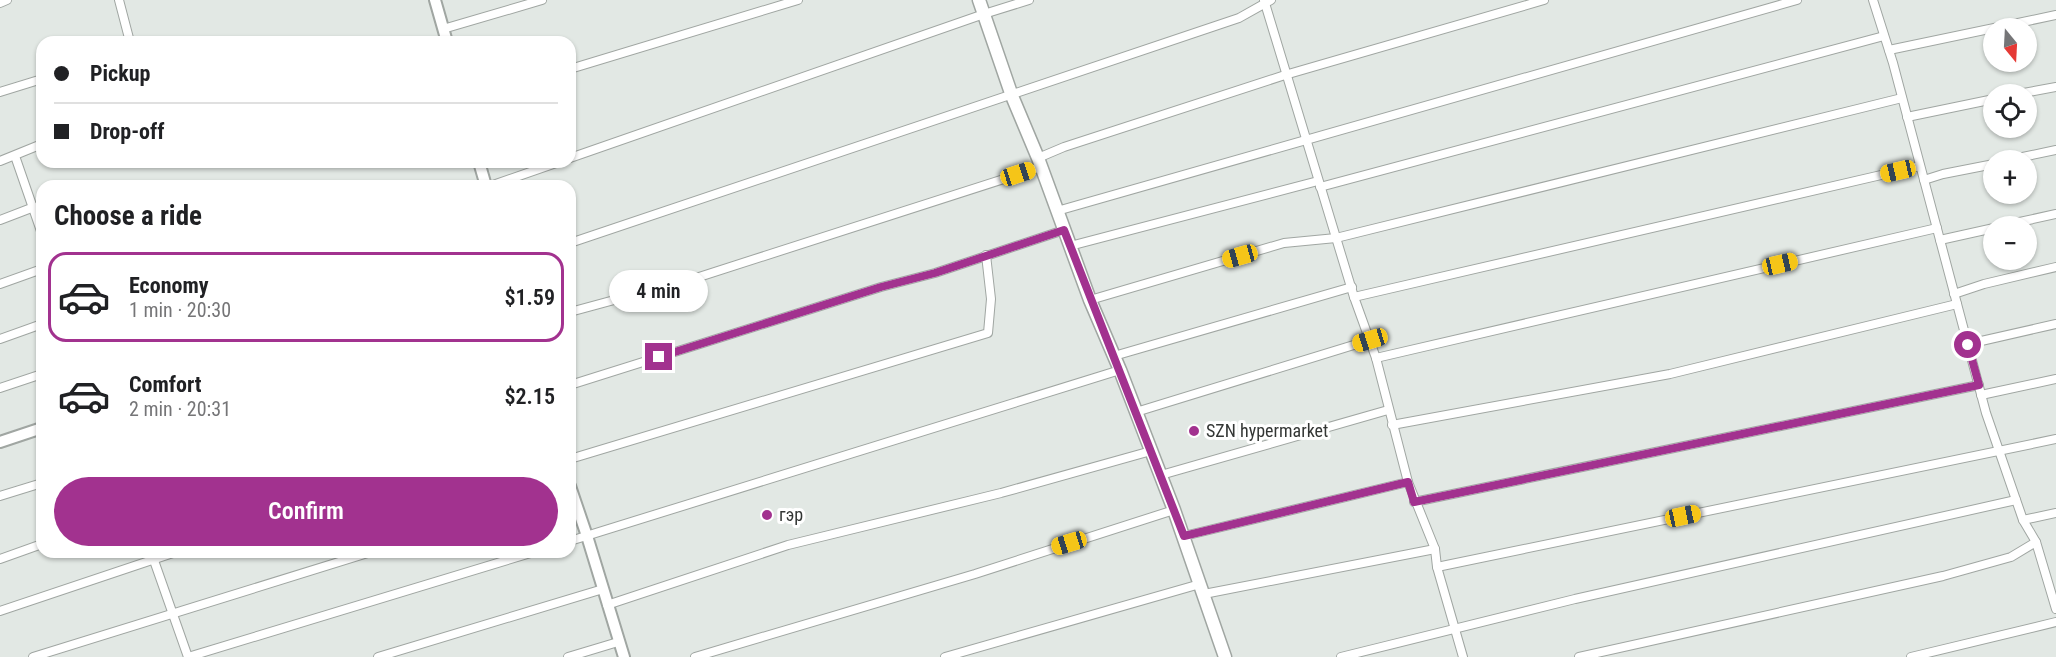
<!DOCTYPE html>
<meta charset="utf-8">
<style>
body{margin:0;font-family:"Roboto Condensed",sans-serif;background:#f2f2f2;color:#202124;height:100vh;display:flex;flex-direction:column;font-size:22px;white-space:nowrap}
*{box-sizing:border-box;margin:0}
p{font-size:20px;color:#757577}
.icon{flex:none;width:33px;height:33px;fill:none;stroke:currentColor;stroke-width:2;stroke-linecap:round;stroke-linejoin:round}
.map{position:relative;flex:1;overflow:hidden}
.sheet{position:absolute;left:36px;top:180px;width:540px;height:378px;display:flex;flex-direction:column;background:#fff;border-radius:18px;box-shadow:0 2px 4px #0004}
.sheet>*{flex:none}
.hud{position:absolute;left:36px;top:36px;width:540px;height:132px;border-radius:18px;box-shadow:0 2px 4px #0004;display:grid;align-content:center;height:132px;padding:0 18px;background:#fff}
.needle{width:39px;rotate:162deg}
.fabs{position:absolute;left:1983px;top:18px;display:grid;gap:12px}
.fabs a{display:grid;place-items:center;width:54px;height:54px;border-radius:50%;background:#fff;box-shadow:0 2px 4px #0004;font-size:30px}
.end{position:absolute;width:27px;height:27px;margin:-14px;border:8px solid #a2328f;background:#fff;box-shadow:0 0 0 3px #fff}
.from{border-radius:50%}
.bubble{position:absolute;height:42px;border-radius:21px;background:#fff;box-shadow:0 2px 4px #0004;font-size:20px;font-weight:600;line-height:42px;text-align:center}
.car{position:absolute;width:18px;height:36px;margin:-18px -9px;border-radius:8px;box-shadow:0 0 4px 2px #0007;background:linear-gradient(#f5c518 24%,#345 0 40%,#f5c518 0 76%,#345 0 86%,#f5c518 0)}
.hud b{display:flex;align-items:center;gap:21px;height:57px;font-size:22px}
.hud b+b{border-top:2px solid #e0e0e0}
.hud i{width:15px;height:15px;background:#202124}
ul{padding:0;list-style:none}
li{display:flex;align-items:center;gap:18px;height:90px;margin:0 12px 9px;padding:0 6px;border:3px solid transparent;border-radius:18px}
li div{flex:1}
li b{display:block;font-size:22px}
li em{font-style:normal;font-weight:600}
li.on{border-color:#a2328f}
li>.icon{width:54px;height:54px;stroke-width:1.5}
h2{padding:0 18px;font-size:27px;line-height:72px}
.action{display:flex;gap:12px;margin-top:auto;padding:12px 18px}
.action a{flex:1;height:69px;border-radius:36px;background:#a2328f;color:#fff;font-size:24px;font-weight:600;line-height:69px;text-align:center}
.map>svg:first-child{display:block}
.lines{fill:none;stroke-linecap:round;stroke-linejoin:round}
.street-casing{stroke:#a0a6a2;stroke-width:10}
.secondary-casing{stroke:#a0a6a2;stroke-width:14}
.primary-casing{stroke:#a0a6a2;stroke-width:15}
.street{stroke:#fff;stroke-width:8}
.secondary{stroke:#fff;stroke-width:10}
.primary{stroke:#fff;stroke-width:12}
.route{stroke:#a2328f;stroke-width:8}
.poi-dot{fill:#a2328f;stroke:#fff;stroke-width:2}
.labels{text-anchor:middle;stroke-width:6;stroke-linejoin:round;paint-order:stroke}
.poi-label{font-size:18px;fill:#333634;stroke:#fff;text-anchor:start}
</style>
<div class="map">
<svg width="2056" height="657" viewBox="0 0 2056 657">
<rect width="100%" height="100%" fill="#e2e8e4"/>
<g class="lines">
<!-- street casing -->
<g class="street-casing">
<g id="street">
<polyline points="119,0 130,42"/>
<polyline points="1264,0 1354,297 1376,358 1408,482 1435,549 1437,567 1463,657"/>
<polyline points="1873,0 1893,63 1986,413 2023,520 2036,542 2056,609"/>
<polyline points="0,3 7,0"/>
<polyline points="443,29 542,0"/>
<polyline points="1889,50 2056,15"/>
<polyline points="570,69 798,0"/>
<polyline points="0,92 42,79"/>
<polyline points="2018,94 2056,87"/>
<polyline points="1907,117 1994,99"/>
<polyline points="15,156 42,234"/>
<polyline points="570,158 984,14 1029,0"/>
<polyline points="1038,158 1064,147 1285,75 1544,0"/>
<polyline points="2008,160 2056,150"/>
<polyline points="0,161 42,144"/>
<polyline points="1924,180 1943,174 1994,164"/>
<polyline points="490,186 559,162"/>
<polyline points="1320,187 1884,36"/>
<polyline points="1057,211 1797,0"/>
<polyline points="0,220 34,207"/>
<polyline points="2001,226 2056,214"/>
<polyline points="1940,240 1994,228"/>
<polyline points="570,243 1239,18 1271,0"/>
<polyline points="1070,246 1318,181"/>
<polyline points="0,284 42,269"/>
<polyline points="1954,294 1984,284 2056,267"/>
<polyline points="1354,297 1920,166"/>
<polyline points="1090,300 1284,243 1336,238 1902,98"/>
<polyline points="570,312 699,277 1041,167"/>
<polyline points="0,339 42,324"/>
<polyline points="1968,344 2056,324"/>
<polyline points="1114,356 1352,287"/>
<polyline points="1376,358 1937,228"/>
<polyline points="570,385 881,287 935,273 1064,230"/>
<polyline points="0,388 42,374"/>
<polyline points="1981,395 2056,379"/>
<polyline points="1136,412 1370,340"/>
<polyline points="1392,425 1670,374 1957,304"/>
<polyline points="570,459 988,333 991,299 986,255"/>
<polyline points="1161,475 1388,410"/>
<polyline points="0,496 42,483"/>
<polyline points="1414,502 1979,385"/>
<polyline points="2023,520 2056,513"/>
<polyline points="1184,536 1408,482"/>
<polyline points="570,541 1120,370"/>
<polyline points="151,552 188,657"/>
<polyline points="0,559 42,544"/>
<polyline points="1437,567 2056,439"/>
<polyline points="1204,594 1435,549"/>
<polyline points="607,605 788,545 1001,493 1151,451"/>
<polyline points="0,611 176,552"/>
<polyline points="33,657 371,552"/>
<polyline points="188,657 534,552"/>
<polyline points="378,657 603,589"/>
<polyline points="568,657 618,642"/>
<polyline points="695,657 975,574 1174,510"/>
<polyline points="945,657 1200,584"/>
<polyline points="1341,657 1575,599 2016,500"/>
<polyline points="1579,657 1943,576 2011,557 2036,542"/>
<polyline points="1911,657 2056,622"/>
</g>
</g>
<!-- secondary casing -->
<g class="secondary-casing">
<g id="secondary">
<polyline points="435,0 447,42"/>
<polyline points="479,162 486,186"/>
<polyline points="0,442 42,428"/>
<polyline points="570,486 587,536 624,657"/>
</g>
</g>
<!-- primary casing -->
<g class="primary-casing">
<polyline id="primary" points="979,0 1012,96 1038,158 1090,300 1120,370 1174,510 1225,657"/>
</g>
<!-- street -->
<use href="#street" class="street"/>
<!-- secondary -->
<use href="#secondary" class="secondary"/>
<!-- primary -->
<use href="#primary" class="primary"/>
</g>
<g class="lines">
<!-- route -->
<polyline class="route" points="659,357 881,287 935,273 1064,230 1184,536 1408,482 1414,502 1979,385 1968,345"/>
</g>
<!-- markers -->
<g class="poi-dot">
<circle cx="1194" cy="431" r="6"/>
<circle cx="767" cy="515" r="6"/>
</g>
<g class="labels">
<!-- poi labels -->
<g class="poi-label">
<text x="1206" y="437">SZN hypermarket</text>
<text x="779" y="521">гэр</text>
</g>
</g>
</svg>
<div class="fabs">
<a><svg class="needle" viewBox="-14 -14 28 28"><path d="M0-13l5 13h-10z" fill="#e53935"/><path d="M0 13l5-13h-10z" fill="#757577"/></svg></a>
<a><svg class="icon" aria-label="locate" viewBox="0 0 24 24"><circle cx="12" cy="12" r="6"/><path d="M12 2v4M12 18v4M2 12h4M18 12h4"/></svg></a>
<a>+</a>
<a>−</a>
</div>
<i class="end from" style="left:1968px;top:345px"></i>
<i class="end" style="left:659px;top:357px"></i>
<div class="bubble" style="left:609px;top:270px;width:99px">4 min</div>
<i class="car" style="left:1898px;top:171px;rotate:257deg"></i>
<i class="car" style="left:1018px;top:174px;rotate:72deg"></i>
<i class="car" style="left:1240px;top:256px;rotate:254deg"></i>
<i class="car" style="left:1780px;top:264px;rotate:77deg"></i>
<i class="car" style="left:1370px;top:340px;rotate:253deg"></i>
<i class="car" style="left:1683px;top:516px;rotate:78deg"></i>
<i class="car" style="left:1069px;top:543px;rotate:253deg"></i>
<div class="hud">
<b><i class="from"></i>Pickup</b>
<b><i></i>Drop-off</b>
</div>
<section class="sheet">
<h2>Choose a ride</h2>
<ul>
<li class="on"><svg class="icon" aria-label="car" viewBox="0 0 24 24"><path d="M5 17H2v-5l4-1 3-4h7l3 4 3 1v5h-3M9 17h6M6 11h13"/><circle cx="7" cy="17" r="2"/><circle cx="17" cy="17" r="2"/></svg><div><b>Economy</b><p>1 min · 20:30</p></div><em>$1.59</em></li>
<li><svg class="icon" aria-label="car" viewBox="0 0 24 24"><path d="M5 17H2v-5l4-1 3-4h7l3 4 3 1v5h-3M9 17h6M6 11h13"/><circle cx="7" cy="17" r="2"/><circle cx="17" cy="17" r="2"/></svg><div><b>Comfort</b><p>2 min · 20:31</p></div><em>$2.15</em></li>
</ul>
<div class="action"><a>Confirm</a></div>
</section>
</div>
